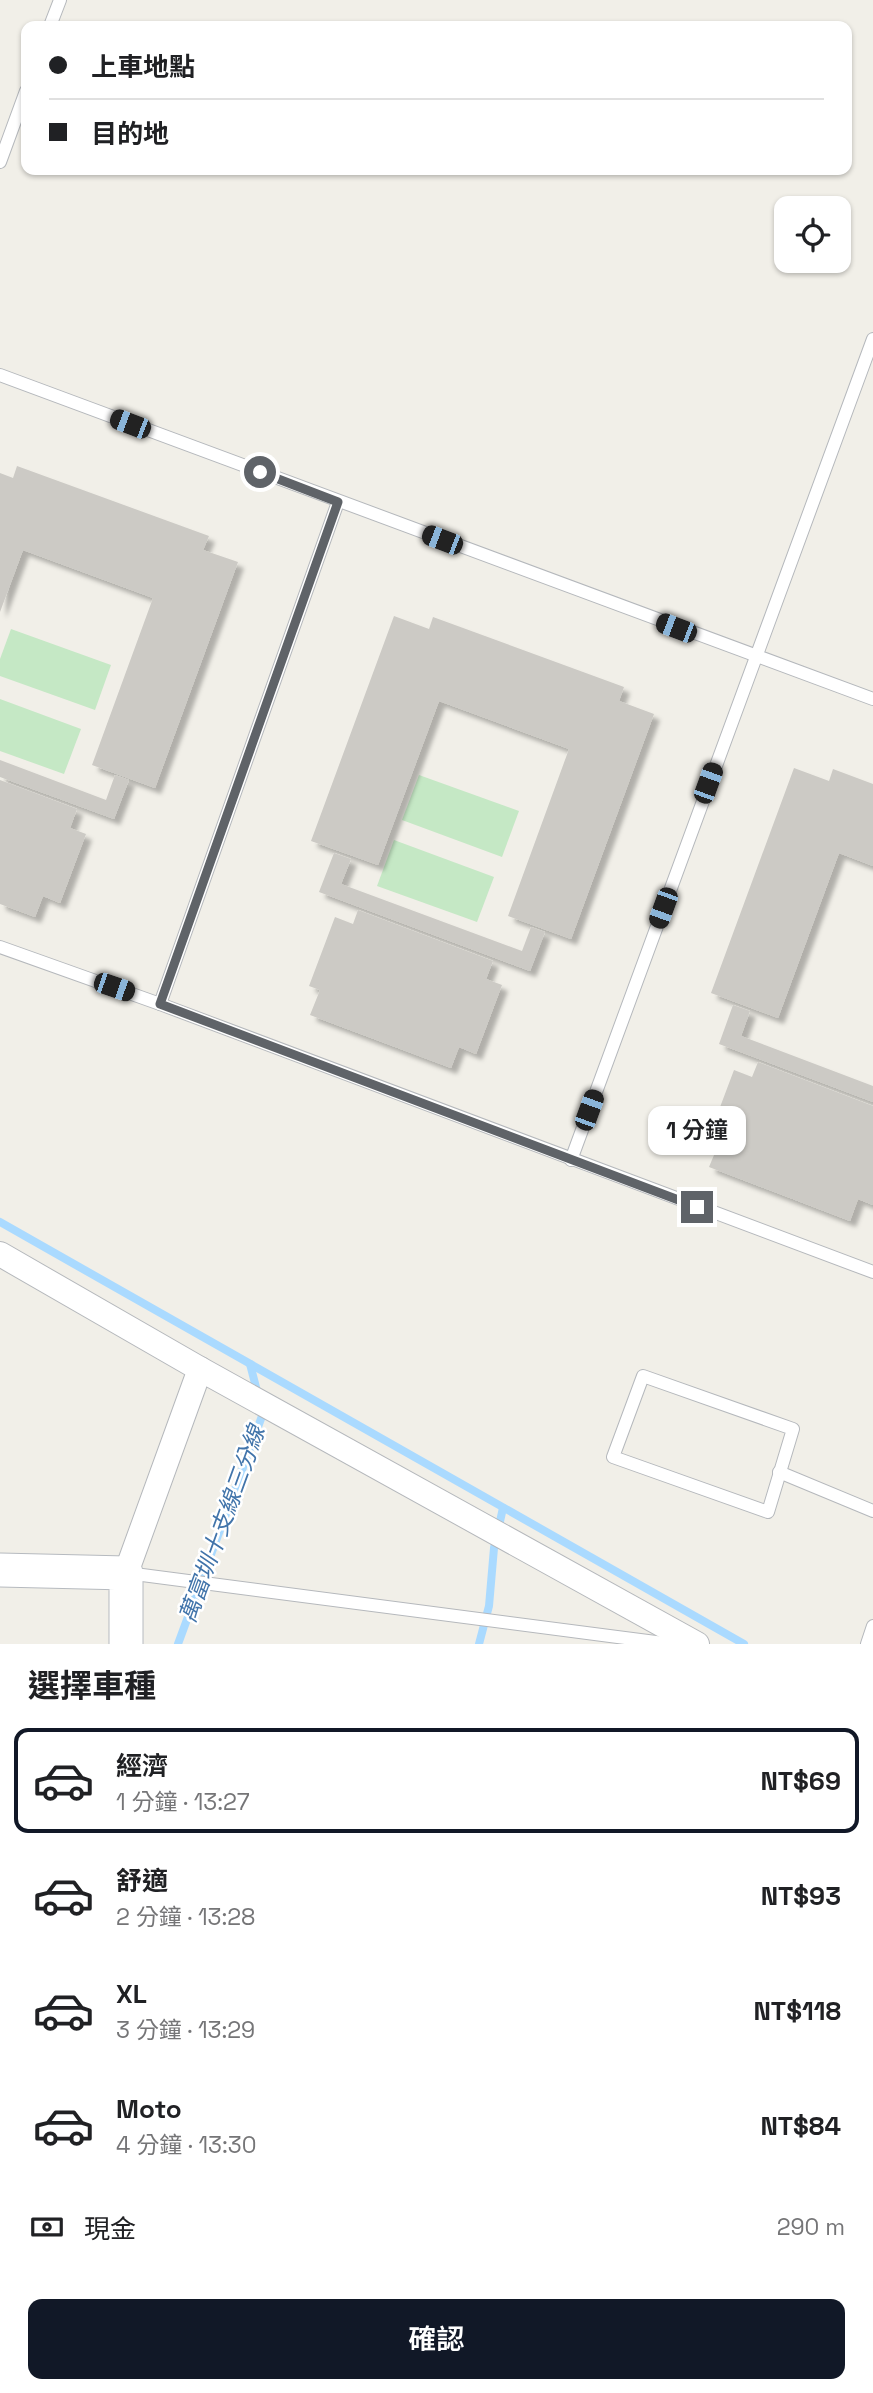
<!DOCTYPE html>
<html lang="zh-TW">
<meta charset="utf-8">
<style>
body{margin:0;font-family:"Space Grotesk","Noto Sans TC",sans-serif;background:#f6f6f6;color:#202124;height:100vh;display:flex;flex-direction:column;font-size:26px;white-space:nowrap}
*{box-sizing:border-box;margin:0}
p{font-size:23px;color:#757577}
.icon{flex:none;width:38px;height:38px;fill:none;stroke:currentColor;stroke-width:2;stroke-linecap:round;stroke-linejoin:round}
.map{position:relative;height:1644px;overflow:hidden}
.side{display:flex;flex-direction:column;background:#fff;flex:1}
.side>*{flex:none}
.top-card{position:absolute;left:21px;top:21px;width:831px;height:154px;border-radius:14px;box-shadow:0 2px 5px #0004;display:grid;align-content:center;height:154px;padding:0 28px;background:#fff}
.fabs{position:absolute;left:774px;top:196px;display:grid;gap:14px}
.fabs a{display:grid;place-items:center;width:77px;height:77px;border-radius:14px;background:#fff;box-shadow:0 2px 5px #0004;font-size:35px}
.end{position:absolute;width:32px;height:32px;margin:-16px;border:9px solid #5f6368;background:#fff;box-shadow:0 0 0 4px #fff}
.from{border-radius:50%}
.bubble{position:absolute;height:49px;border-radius:14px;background:#fff;box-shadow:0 2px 5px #0004;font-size:23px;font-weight:600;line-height:49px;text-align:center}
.car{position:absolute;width:21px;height:42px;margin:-21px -10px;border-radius:9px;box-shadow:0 0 5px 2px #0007;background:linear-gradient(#222 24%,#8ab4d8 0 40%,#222 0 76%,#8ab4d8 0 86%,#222 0)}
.top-card b{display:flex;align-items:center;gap:24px;height:66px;font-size:26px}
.top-card b+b{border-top:2px solid #e0e0e0}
.top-card i{width:18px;height:18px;background:#202124}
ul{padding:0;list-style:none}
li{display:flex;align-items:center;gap:21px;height:105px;margin:0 14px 10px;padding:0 14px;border:4px solid transparent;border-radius:14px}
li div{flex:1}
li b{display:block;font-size:26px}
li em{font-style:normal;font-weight:600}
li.active{border-color:#111827}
li>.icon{width:63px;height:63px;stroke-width:1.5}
h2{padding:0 28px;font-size:32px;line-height:84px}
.pay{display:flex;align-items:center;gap:18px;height:77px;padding:0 28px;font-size:26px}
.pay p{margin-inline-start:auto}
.primary-button{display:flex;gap:14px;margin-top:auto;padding:14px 28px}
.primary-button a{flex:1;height:80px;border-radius:14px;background:#111827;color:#fff;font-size:28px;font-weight:600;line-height:80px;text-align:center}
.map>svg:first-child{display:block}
.green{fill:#c5e8c5}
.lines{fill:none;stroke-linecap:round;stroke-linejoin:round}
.stream{stroke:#aadaff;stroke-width:8}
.building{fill:#cccac5;filter:url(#shadow)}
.lane-casing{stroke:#b5b8bc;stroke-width:14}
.street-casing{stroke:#b5b8bc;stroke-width:26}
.secondary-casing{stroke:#b6babf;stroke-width:35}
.lane{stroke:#fff;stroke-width:12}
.street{stroke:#fff;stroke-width:24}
.secondary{stroke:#fff;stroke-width:33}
.route{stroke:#5f6368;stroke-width:9}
.labels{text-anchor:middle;stroke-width:5;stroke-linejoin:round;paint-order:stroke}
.water-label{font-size:23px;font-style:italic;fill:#4174aa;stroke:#fff}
</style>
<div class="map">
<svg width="873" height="1644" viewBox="0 0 873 1644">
<defs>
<filter id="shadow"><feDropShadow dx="6" dy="6" stdDeviation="2" flood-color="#0004"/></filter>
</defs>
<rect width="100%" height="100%" fill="#f1efe8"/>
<!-- green -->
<g class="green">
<polygon points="11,629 111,665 95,710 0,676 0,659"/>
<polygon points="0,699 81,729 64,774 0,751"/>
<polygon points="419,775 519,811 502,857 402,820"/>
<polygon points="394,840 494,877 477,922 377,886"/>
</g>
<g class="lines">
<!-- stream -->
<g class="stream">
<polyline points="0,1222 744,1644"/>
<polyline points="250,1364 258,1395"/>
<polyline points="178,1644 262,1416 261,1407"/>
<polyline points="479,1644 489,1606 494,1548 503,1508"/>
</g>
</g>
<!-- building -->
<g class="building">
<polygon points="17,466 209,536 203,550 238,562 155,788 92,765 153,598 23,550 0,612 0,473 13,478"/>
<polygon points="394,616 429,629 433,617 624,687 619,701 654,714 571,939 508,916 569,749 439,701 378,865 311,841"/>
<polygon points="0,760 106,800 115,775 129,780 114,819 0,777"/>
<polygon points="794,768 829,781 833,769 873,784 873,866 839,853 778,1018 711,993"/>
<polygon points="0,780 77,809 70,828 86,834 60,903 43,896 35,917 0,904"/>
<polygon points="334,853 351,859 341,884 522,951 531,927 545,932 530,971 319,892"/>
<polygon points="358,910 493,961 486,979 502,985 476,1054 459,1047 451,1068 310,1015 320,990 309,986 335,917 353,924"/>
<polygon points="733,1005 750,1011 741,1036 873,1086 873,1102 719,1044"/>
<polygon points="758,1062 873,1106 873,1205 858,1199 850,1221 709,1167 719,1143 708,1139 734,1070 752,1077"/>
</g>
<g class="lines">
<!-- lane casing -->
<g class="lane-casing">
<g id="lane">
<polyline points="50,26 60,0"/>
<polyline points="0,162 26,91"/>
<polyline points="0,375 873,699"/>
<polyline points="0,947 160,1004 873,1272"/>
<polyline points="160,1004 338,502"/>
<polyline points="571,1160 873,339"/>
<polygon points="643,1376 793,1429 768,1512 613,1457"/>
<polyline points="779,1472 873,1511"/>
<polyline points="127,1573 671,1644"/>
<polyline points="867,1644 873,1626"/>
</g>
</g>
<!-- street casing -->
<g class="street-casing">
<g id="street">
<polyline points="0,1254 200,1369 697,1644"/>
<polyline points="126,1573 200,1369"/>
</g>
</g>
<!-- secondary casing -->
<g class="secondary-casing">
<polyline id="secondary" points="0,1570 126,1573 126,1644"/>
</g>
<!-- lane -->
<use href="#lane" class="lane"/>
<!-- street -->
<use href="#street" class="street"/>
<!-- secondary -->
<use href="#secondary" class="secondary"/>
</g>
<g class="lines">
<!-- route -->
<polyline class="route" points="260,472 338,502 160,1004 697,1207"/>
</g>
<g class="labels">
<!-- water labels -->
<g class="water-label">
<text transform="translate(222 1524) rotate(-70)" y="8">萬富圳十支線三分線</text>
</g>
</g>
</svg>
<div class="fabs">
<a><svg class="icon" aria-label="locate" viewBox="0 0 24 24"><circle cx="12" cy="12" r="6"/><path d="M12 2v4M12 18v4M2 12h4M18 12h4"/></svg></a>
</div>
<i class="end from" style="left:260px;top:472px"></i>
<i class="end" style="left:697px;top:1207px"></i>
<div class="bubble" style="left:648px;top:1106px;width:98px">1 分鐘</div>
<i class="car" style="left:130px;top:424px;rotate:291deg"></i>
<i class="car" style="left:442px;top:540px;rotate:291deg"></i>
<i class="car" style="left:676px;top:628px;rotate:291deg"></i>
<i class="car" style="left:708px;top:783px;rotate:20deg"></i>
<i class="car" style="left:663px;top:908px;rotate:200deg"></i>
<i class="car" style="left:114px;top:987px;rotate:109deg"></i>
<i class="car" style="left:589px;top:1110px;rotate:20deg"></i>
<div class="top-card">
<b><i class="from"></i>上車地點</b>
<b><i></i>目的地</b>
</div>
</div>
<section class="side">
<h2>選擇車種</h2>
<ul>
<li class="active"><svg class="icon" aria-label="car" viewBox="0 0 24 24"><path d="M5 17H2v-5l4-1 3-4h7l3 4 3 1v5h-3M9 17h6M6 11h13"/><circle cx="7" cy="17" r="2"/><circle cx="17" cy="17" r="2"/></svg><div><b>經濟</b><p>1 分鐘 · 13:27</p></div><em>NT$69</em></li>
<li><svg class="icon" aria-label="car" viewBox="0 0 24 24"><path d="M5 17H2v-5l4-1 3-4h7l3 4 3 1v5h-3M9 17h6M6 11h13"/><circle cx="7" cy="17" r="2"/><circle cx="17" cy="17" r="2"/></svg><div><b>舒適</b><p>2 分鐘 · 13:28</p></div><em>NT$93</em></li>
<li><svg class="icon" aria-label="car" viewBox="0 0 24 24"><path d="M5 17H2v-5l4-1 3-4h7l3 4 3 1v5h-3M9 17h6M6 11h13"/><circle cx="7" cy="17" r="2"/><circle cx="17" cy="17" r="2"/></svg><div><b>XL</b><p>3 分鐘 · 13:29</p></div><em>NT$118</em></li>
<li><svg class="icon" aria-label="car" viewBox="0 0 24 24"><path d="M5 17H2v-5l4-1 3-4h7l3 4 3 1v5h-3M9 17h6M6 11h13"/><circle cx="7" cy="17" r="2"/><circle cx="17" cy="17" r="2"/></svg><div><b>Moto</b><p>4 分鐘 · 13:30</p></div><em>NT$84</em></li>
</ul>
<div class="pay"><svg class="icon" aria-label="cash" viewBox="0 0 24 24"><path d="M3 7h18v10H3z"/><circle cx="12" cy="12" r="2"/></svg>現金<p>290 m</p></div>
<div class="primary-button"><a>確認</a></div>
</section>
